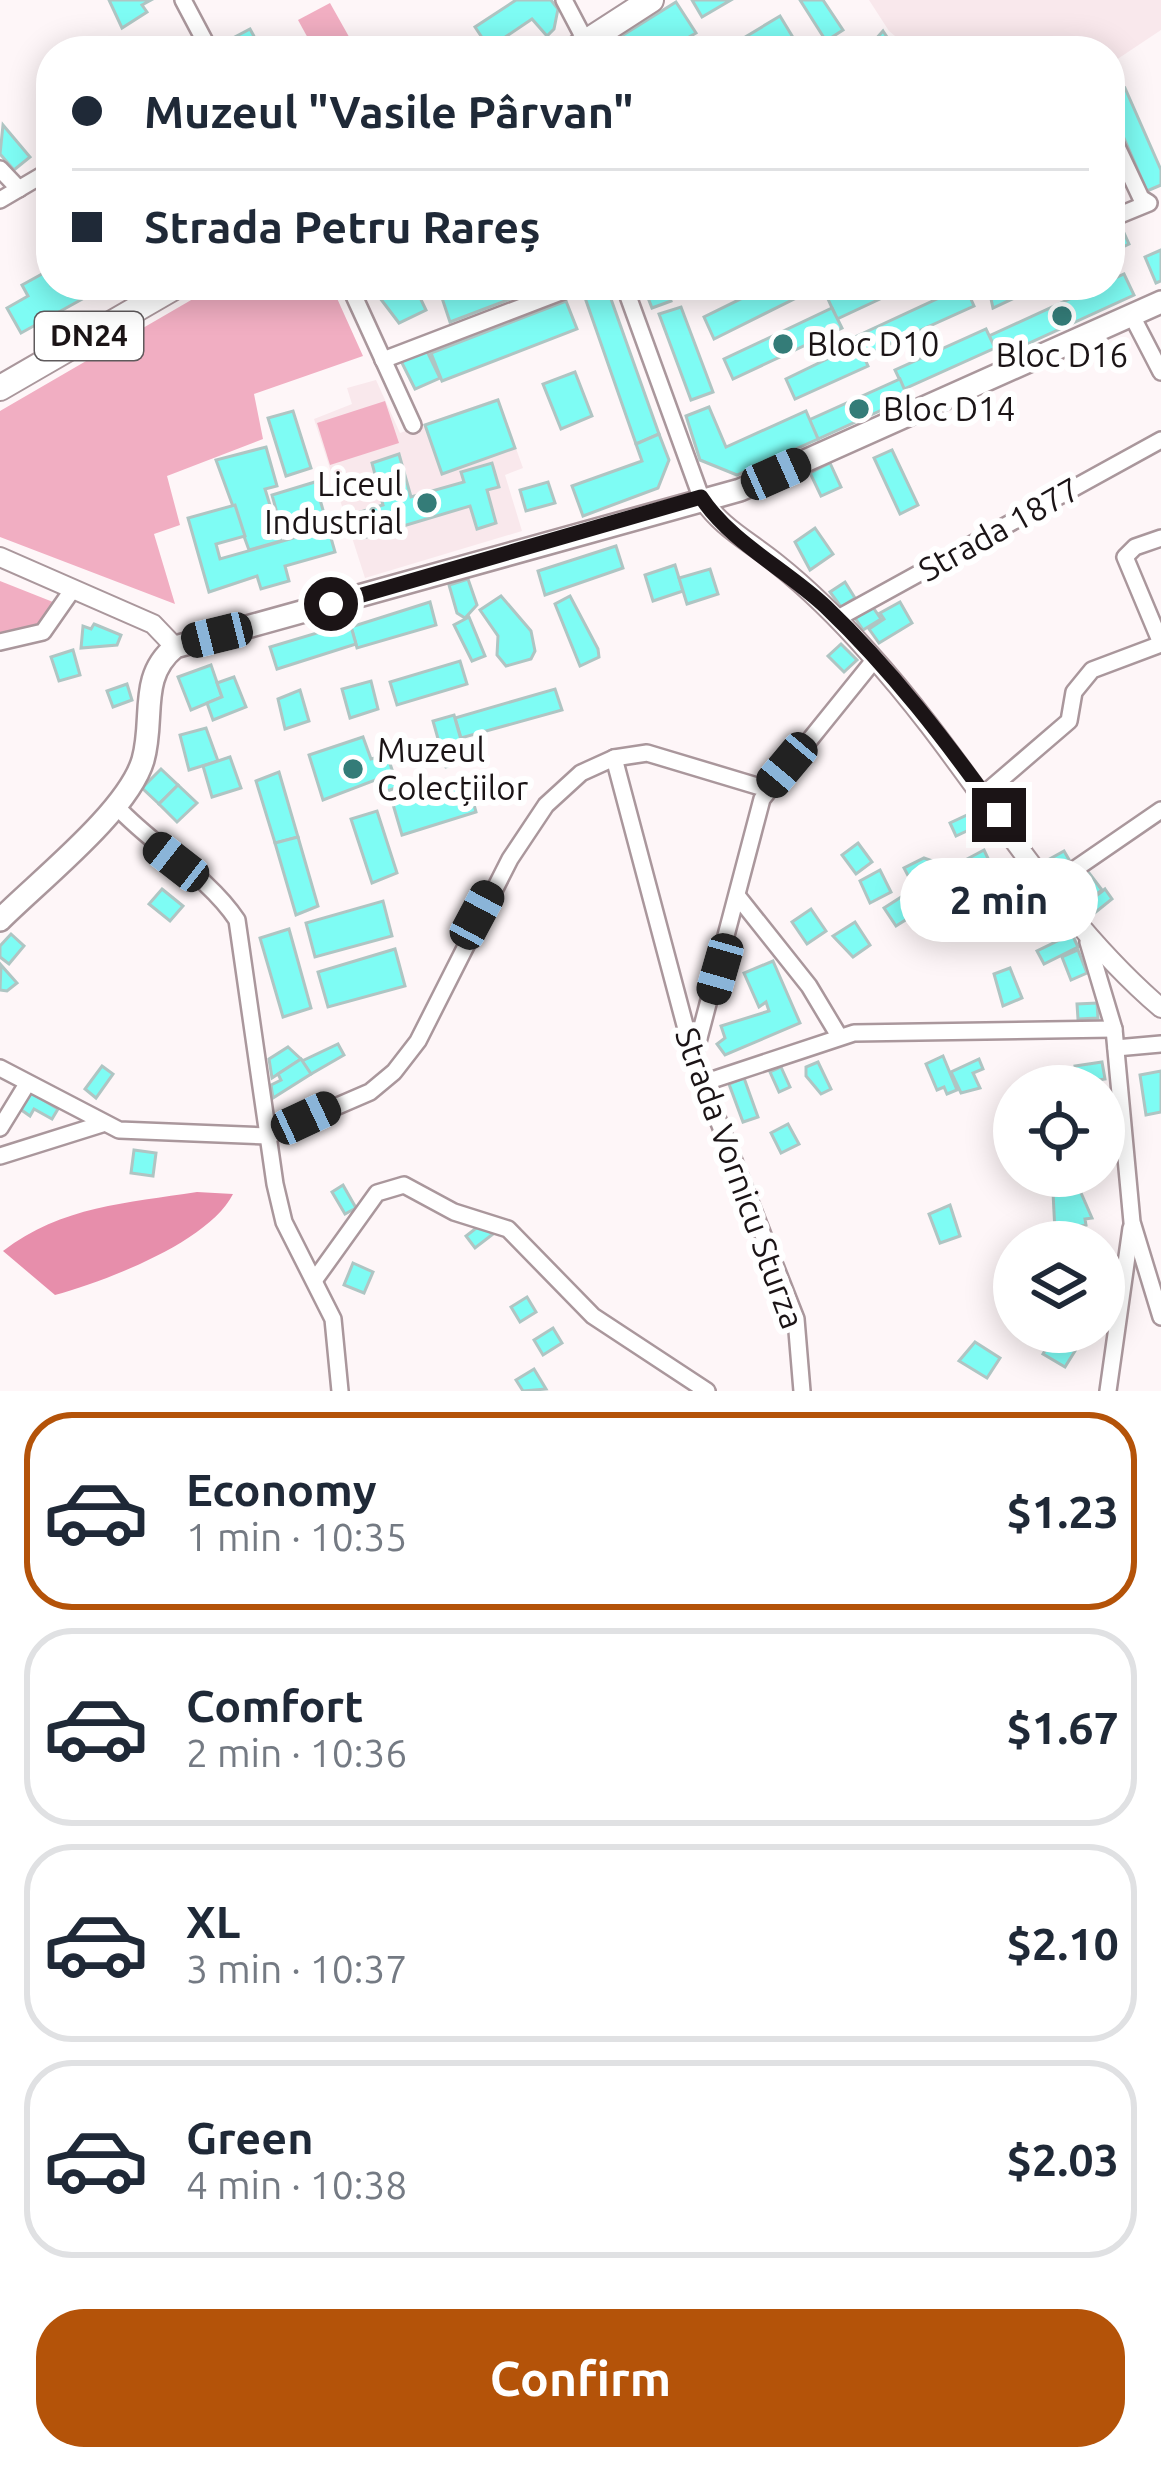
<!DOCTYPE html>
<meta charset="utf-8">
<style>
body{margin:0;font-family:Ubuntu,sans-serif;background:#f2f2f3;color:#1f2937;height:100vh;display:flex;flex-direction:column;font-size:45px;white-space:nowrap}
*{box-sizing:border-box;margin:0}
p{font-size:39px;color:#747a83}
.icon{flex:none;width:66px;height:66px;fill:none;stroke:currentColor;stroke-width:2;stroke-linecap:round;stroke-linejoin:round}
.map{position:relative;height:1391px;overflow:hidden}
.sheet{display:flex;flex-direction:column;background:#fff;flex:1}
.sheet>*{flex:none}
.banner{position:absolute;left:36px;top:36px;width:1089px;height:264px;border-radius:48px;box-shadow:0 6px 30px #0003;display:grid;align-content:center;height:264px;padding:0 36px;background:#fff}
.controls{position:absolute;left:993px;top:1065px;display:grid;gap:24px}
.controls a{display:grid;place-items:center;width:132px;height:132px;border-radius:50%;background:#fff;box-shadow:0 6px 30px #0003;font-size:60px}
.end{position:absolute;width:54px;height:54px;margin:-27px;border:15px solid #1b1416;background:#fff;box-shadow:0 0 0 6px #fff}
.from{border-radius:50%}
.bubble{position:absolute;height:84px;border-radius:42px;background:#fff;box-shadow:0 6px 30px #0003;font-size:39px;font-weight:600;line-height:84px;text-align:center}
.car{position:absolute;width:36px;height:72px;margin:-36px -18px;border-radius:15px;box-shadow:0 0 9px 3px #0007;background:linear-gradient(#222 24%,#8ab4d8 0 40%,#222 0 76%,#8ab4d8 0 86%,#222 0)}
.banner b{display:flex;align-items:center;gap:42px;height:114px;font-size:45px}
.banner b+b{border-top:3px solid #e0e1e3}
.banner i{width:30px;height:30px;background:#1f2937}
ul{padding:21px 0 0;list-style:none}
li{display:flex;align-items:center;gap:36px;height:198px;margin:0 24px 18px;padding:0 12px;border:6px solid #e0e1e3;border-radius:48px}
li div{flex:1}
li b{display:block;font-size:45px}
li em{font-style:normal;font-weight:600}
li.selected{border-color:#b45309}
li>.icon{width:108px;height:108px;stroke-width:1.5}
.cta{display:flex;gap:24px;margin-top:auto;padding:24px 36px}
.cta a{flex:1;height:138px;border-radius:48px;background:#b45309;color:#fff;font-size:48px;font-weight:600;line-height:138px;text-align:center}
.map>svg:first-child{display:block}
.built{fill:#f9e8ec}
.green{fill:#f1aec2}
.water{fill:#e78eab}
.building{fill:#7efcf4;stroke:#afc5c3;stroke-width:3}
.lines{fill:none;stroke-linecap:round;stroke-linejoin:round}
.minor-casing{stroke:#aa979c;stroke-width:20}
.tertiary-casing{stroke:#aa979c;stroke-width:22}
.secondary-casing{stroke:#aa979c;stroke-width:26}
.primary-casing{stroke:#aa979c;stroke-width:28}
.minor{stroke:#fff;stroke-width:15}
.tertiary{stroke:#fff;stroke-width:18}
.secondary{stroke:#fff;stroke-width:21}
.primary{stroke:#fff;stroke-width:24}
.route{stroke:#1b1416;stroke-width:15}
.poi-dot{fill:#347c78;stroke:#fff;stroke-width:4.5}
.labels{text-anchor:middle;stroke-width:12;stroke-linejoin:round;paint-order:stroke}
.shield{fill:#fff;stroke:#5f5a5c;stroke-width:3}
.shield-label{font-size:30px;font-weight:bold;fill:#1b1416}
.poi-label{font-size:33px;fill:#1b1416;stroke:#fff;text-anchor:start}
.street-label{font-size:33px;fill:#1b1416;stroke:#fff}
</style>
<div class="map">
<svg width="1161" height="1391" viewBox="0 0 1161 1391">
<rect width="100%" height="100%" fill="#fef6f8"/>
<!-- built -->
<g class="built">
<polygon points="869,0 1161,0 1161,30 1110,64 1110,51 913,51 889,31"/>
<polygon points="376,380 400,433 498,398 523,468 505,475 522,531 365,578 314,419 352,404 347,388"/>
</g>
<!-- green -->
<g class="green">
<polygon points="330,3 357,51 315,51 298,20"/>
<polygon points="217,285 331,285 363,356 254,394 263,439 167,476 180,525 154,534 175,604 0,537 0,411"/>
<polygon points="385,401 399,443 330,465 317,423"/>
<polygon points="0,581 58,604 43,626 0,637"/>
</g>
<!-- water -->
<path class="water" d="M197 1192 233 1194C209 1242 106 1281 55 1295L3 1251C62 1206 127 1203 197 1192Z"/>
<!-- building -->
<g class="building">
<polygon points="109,0 151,0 142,5 147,12 122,28"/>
<polygon points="516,0 551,0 558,9 554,29 547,36 532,19 489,48 475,27"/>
<polygon points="692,0 731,0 702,17"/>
<polygon points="800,0 823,0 843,30 826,41"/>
<polygon points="676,2 696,33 665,51 610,51 607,45"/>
<polygon points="780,16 797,44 786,51 722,51"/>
<polygon points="250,29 262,51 235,51 229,40"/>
<polygon points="883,31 891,43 896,41 909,51 886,51 874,41"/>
<polygon points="1125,88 1161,170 1161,185 1147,191 1110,106 1110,95"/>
<polygon points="3,125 30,157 14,170 0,154"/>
<polygon points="1120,224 1129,244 1110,253 1110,229"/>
<polygon points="1161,250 1161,281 1156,283 1145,257"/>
<polygon points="51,269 51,285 91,285 95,292 21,333 7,308 28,296 22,285"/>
<polygon points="1124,274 1134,295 999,357 989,336"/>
<polygon points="370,285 414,285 426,310 399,323"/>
<polygon points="467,285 547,285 450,322 441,295"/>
<polygon points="606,285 659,434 636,444 583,292"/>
<polygon points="643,285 665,285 671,301 652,308"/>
<polygon points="769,285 787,285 794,299 714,339 704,317"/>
<polygon points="858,285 910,285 837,319 828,299"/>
<polygon points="988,285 1042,285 993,308"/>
<polygon points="965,286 974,306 863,356 855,337"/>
<polygon points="566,301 577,329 442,381 431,353"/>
<polygon points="681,307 713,392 691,400 659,314"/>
<polygon points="832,308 842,328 733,379 724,359"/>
<polygon points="986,329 995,348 904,389 895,370"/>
<polygon points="858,344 868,366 795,399 786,379"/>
<polygon points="426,349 440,378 415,389 401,361"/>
<polygon points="575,372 592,416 561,429 543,384"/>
<polygon points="900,379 908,398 818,439 809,420"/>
<polygon points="498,400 515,448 442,474 425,425"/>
<polygon points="709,407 726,447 806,411 818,439 737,475 700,460 686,416"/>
<polygon points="293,411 311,468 286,476 268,418"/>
<polygon points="659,434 669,460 658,488 583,516 572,486 642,461 636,444"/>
<polygon points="266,447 277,486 265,489 281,541 249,550 216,460"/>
<polygon points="892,450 918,505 900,514 874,458"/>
<polygon points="399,454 411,497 464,482 461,472 492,463 499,487 487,490 496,523 477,529 470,506 363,538 357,513 383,505 372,463"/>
<polygon points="830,463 841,487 821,496 810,473"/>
<polygon points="315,482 335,552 285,566 289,581 261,589 257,576 209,592 188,518 235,505 245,536 216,544 220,559 304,535 298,515 279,520 272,495"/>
<polygon points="548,482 555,503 526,511 520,490"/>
<polygon points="815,528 833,554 810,570 795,542"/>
<polygon points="616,546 623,568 545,595 538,571"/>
<polygon points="675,565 683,591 653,601 645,575"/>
<polygon points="710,569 718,594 687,604 679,578"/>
<polygon points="468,579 477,605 465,618 457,613 449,585"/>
<polygon points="845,582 855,598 841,607 830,592"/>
<polygon points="501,596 531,631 535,651 531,659 506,666 497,655 498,636 480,610"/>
<polygon points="570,596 598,649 599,657 580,666 555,604"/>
<polygon points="430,602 436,625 357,648 351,627"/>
<polygon points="900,602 912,623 879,643 869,629 884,619 880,613"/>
<polygon points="872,606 881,619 863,630 855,618"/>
<polygon points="469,617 485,656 472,661 454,625"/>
<polygon points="350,623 356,644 277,669 270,647"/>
<polygon points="94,624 121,635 117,645 81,648 83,626 91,629"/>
<polygon points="841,644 857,660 844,672 828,656"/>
<polygon points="73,650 80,675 59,681 51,657"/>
<polygon points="460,661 467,684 397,705 390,682"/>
<polygon points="211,665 222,697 191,710 178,677"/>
<polygon points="234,677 246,707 213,720 207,703 222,697 217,683"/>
<polygon points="371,681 378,709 350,718 342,689"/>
<polygon points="127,684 132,700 113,707 107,691"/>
<polygon points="555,689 562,710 461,738 455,718"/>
<polygon points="300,690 309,721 285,729 278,699"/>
<polygon points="454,715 467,761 446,767 433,721"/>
<polygon points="206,728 218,761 189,770 180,735"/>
<polygon points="363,737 371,759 387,755 398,787 382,793 375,780 323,800 309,755"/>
<polygon points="230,757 241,788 212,797 203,766"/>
<polygon points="161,769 178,785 159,804 142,788"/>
<polygon points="279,772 298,837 275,843 256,781"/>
<polygon points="467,779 476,812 402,835 392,801"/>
<polygon points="178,785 197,803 177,822 159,804"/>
<polygon points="982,808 988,821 956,836 950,823"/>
<polygon points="377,811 397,873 372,883 351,819"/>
<polygon points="298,837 318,906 296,915 275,843"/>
<polygon points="858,843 872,862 856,874 842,855"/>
<polygon points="984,850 992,867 976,876 967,859"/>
<polygon points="1064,851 1071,863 1054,873 1046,861"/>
<polygon points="924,858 938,863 944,874 915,889 904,868"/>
<polygon points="880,870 891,892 870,903 860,881"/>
<polygon points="1089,873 1102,890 1077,909 1070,900 1088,886 1082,878"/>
<polygon points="162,889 183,906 170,921 149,904"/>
<polygon points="1105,889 1112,899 1086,920 1078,910"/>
<polygon points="912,890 923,909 896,926 884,908"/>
<polygon points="383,901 392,936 315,957 306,923"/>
<polygon points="811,909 826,931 807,944 792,922"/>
<polygon points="855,922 870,945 853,957 833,936"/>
<polygon points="289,929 311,1008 283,1017 260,938"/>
<polygon points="11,934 24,946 9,964 0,957 0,946"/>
<polygon points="1072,934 1078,947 1044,964 1037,951"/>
<polygon points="395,949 405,986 328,1007 318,972"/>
<polygon points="1078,950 1087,973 1071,980 1062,957"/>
<polygon points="773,961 800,1023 725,1055 717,1044 725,1038 721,1026 769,1011 766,1002 759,1007 744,973"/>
<polygon points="1,965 17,983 7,991 0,990"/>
<polygon points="1010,968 1022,998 1003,1006 994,974"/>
<polygon points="1097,1003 1098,1018 1078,1019 1077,1004"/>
<polygon points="338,1044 344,1055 311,1074 302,1061"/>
<polygon points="288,1047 301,1059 272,1078 269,1059"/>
<polygon points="943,1056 957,1090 947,1094 944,1087 937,1090 926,1064"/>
<polygon points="301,1059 311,1074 273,1098 271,1085 281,1080 278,1074"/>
<polygon points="979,1059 983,1069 973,1073 980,1088 961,1093 951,1072"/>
<polygon points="818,1062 831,1089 821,1094 806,1076 806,1067"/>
<polygon points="1102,1062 1105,1079 1078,1083 1075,1066"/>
<polygon points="102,1066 113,1074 96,1098 85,1089"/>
<polygon points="781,1067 790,1087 779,1092 770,1072"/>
<polygon points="1161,1071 1161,1112 1146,1115 1140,1075"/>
<polygon points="744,1078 758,1117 743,1122 729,1084"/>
<polygon points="30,1092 58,1109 52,1119 34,1109 30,1116 20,1109"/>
<polygon points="788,1124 799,1144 781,1153 771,1133"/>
<polygon points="134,1150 156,1153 153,1176 131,1173"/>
<polygon points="343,1185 356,1208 345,1214 332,1192"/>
<polygon points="1078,1186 1092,1218 1085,1219 1086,1225 1055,1232 1053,1192"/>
<polygon points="950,1205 960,1236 940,1243 929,1214"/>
<polygon points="480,1225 493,1234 475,1248 466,1236"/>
<polygon points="353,1263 373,1272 364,1293 344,1285"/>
<polygon points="527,1297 536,1312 520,1322 511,1307"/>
<polygon points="553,1328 562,1343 543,1355 534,1340"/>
<polygon points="1053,1337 1075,1351 1065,1367 1043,1354"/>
<polygon points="975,1342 1000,1358 987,1378 959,1361"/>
<polygon points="534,1369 546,1389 523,1391 516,1380"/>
</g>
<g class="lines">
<!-- minor casing -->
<g class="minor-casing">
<g id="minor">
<polyline points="183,0 210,51"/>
<polyline points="564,0 586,42"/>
<polyline points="1110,132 1141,198 1149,203 1110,219"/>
<polyline points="0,169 19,189"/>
<polyline points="0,200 51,170"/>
<polyline points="349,285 413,425"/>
<polyline points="624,285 701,497"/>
<polyline points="1132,316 1161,372"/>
<polyline points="383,360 579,285"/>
<polyline points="1161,538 1135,547 1125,557 1161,643"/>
<polyline points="838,618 1161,440"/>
<polyline points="0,642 43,632 73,589"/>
<polyline points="614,758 694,1059 796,1319 802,1391"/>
<polyline points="984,794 1069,721 1074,692 1092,670 1161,644"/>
<path d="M117 807C154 847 207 875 237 920L275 1184 284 1222 333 1319 340 1391"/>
<polyline points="1049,887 1161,810"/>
<polyline points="739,898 809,986 839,1036"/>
<polyline points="1088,942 1114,1029 1132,1222 1161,1317"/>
<polyline points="1116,1048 1161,1044"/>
<polyline points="694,1057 762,799 875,659"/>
<polyline points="0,1068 119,1130 268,1136 370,1092 394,1072 418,1041 510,859 546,805 581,773 614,758 647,753 767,789"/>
<polyline points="703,1083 854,1033 1114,1029"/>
<polyline points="0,1128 27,1084"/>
<polyline points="0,1156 102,1124"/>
<polyline points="316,1278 377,1193 404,1185 454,1212 508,1229 593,1316 707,1391"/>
<polyline points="1108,1391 1131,1228"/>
</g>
</g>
<!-- tertiary casing -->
<g class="tertiary-casing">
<g id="tertiary">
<path d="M701 497C720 527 749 541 776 563 810 590 840 620 869 653 973 767 1044 908 1161 1008"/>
<polyline points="0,557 153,624 175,647"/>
</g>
</g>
<!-- secondary casing -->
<g class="secondary-casing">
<path id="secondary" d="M0 920C40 880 128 811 143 760 155 718 138 677 175 647L740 490 1161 302"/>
</g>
<!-- primary casing -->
<g class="primary-casing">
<g id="primary">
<polyline points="572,51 651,0"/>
<polyline points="0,388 178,285"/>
</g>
</g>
<!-- minor -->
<use href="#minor" class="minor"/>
<!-- tertiary -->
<use href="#tertiary" class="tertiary"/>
<!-- secondary -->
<use href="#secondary" class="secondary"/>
<!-- primary -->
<use href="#primary" class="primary"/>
</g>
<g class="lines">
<!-- route -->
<path class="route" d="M331 604 701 497C730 542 787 570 826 607 891 669 947 742 999 815"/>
</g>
<!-- markers -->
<g class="poi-dot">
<circle cx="1062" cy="316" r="12"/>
<circle cx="783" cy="344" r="12"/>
<circle cx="859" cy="409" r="12"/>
<circle cx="427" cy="503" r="12"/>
<circle cx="353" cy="769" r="12"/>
</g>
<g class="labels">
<!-- shield labels -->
<rect class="shield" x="35" y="312" width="108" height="48" rx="9"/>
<g class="shield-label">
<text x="89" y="346">DN24</text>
</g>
<!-- poi labels -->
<g class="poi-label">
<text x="807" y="356">Bloc D10</text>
<text x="1062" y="367" text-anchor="middle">Bloc D16</text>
<text x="883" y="421">Bloc D14</text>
<text x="403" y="496" text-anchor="end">Liceul<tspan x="403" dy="38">Industrial</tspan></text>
<text x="377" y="762">Muzeul<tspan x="377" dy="38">Colecțiilor</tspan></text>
</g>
<!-- street labels -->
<g class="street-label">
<text transform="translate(999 529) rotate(-29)" y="12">Strada 1877</text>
<text transform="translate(740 1178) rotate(70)" y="12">Strada Vornicu Sturza</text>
</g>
</g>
</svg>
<div class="controls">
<a><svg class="icon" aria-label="locate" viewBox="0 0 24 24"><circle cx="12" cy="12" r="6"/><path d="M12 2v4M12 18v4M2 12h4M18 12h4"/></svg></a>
<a><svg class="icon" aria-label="layers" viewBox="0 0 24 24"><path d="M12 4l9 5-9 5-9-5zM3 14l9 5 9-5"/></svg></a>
</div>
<i class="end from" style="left:331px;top:604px"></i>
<i class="end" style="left:999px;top:815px"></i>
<div class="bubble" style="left:900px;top:858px;width:198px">2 min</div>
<i class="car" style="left:776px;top:474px;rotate:66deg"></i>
<i class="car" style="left:217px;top:635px;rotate:256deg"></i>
<i class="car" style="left:787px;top:765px;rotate:220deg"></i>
<i class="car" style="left:176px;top:862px;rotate:308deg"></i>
<i class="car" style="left:477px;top:915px;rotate:28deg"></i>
<i class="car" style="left:720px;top:969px;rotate:196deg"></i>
<i class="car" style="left:306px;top:1118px;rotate:65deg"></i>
<div class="banner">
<b><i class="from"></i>Muzeul &quot;Vasile Pârvan&quot;</b>
<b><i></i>Strada Petru Rareș</b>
</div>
</div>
<section class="sheet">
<ul>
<li class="selected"><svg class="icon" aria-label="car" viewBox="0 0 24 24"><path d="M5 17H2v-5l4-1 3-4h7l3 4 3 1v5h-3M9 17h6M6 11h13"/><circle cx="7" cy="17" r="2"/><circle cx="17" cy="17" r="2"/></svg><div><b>Economy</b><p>1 min · 10:35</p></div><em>$1.23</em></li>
<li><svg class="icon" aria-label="car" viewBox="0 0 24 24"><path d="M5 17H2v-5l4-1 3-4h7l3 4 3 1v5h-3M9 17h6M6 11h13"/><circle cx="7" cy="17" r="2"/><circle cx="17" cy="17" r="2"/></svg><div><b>Comfort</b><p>2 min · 10:36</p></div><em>$1.67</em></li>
<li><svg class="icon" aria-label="car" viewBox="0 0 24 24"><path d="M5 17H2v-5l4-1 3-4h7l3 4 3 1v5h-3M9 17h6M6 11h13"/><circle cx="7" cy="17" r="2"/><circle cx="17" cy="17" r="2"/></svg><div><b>XL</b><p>3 min · 10:37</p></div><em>$2.10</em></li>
<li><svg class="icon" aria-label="car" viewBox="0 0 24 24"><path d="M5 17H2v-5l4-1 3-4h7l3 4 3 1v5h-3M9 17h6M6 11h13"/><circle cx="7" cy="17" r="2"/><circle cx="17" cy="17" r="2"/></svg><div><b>Green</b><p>4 min · 10:38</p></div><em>$2.03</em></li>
</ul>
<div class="cta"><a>Confirm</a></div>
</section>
